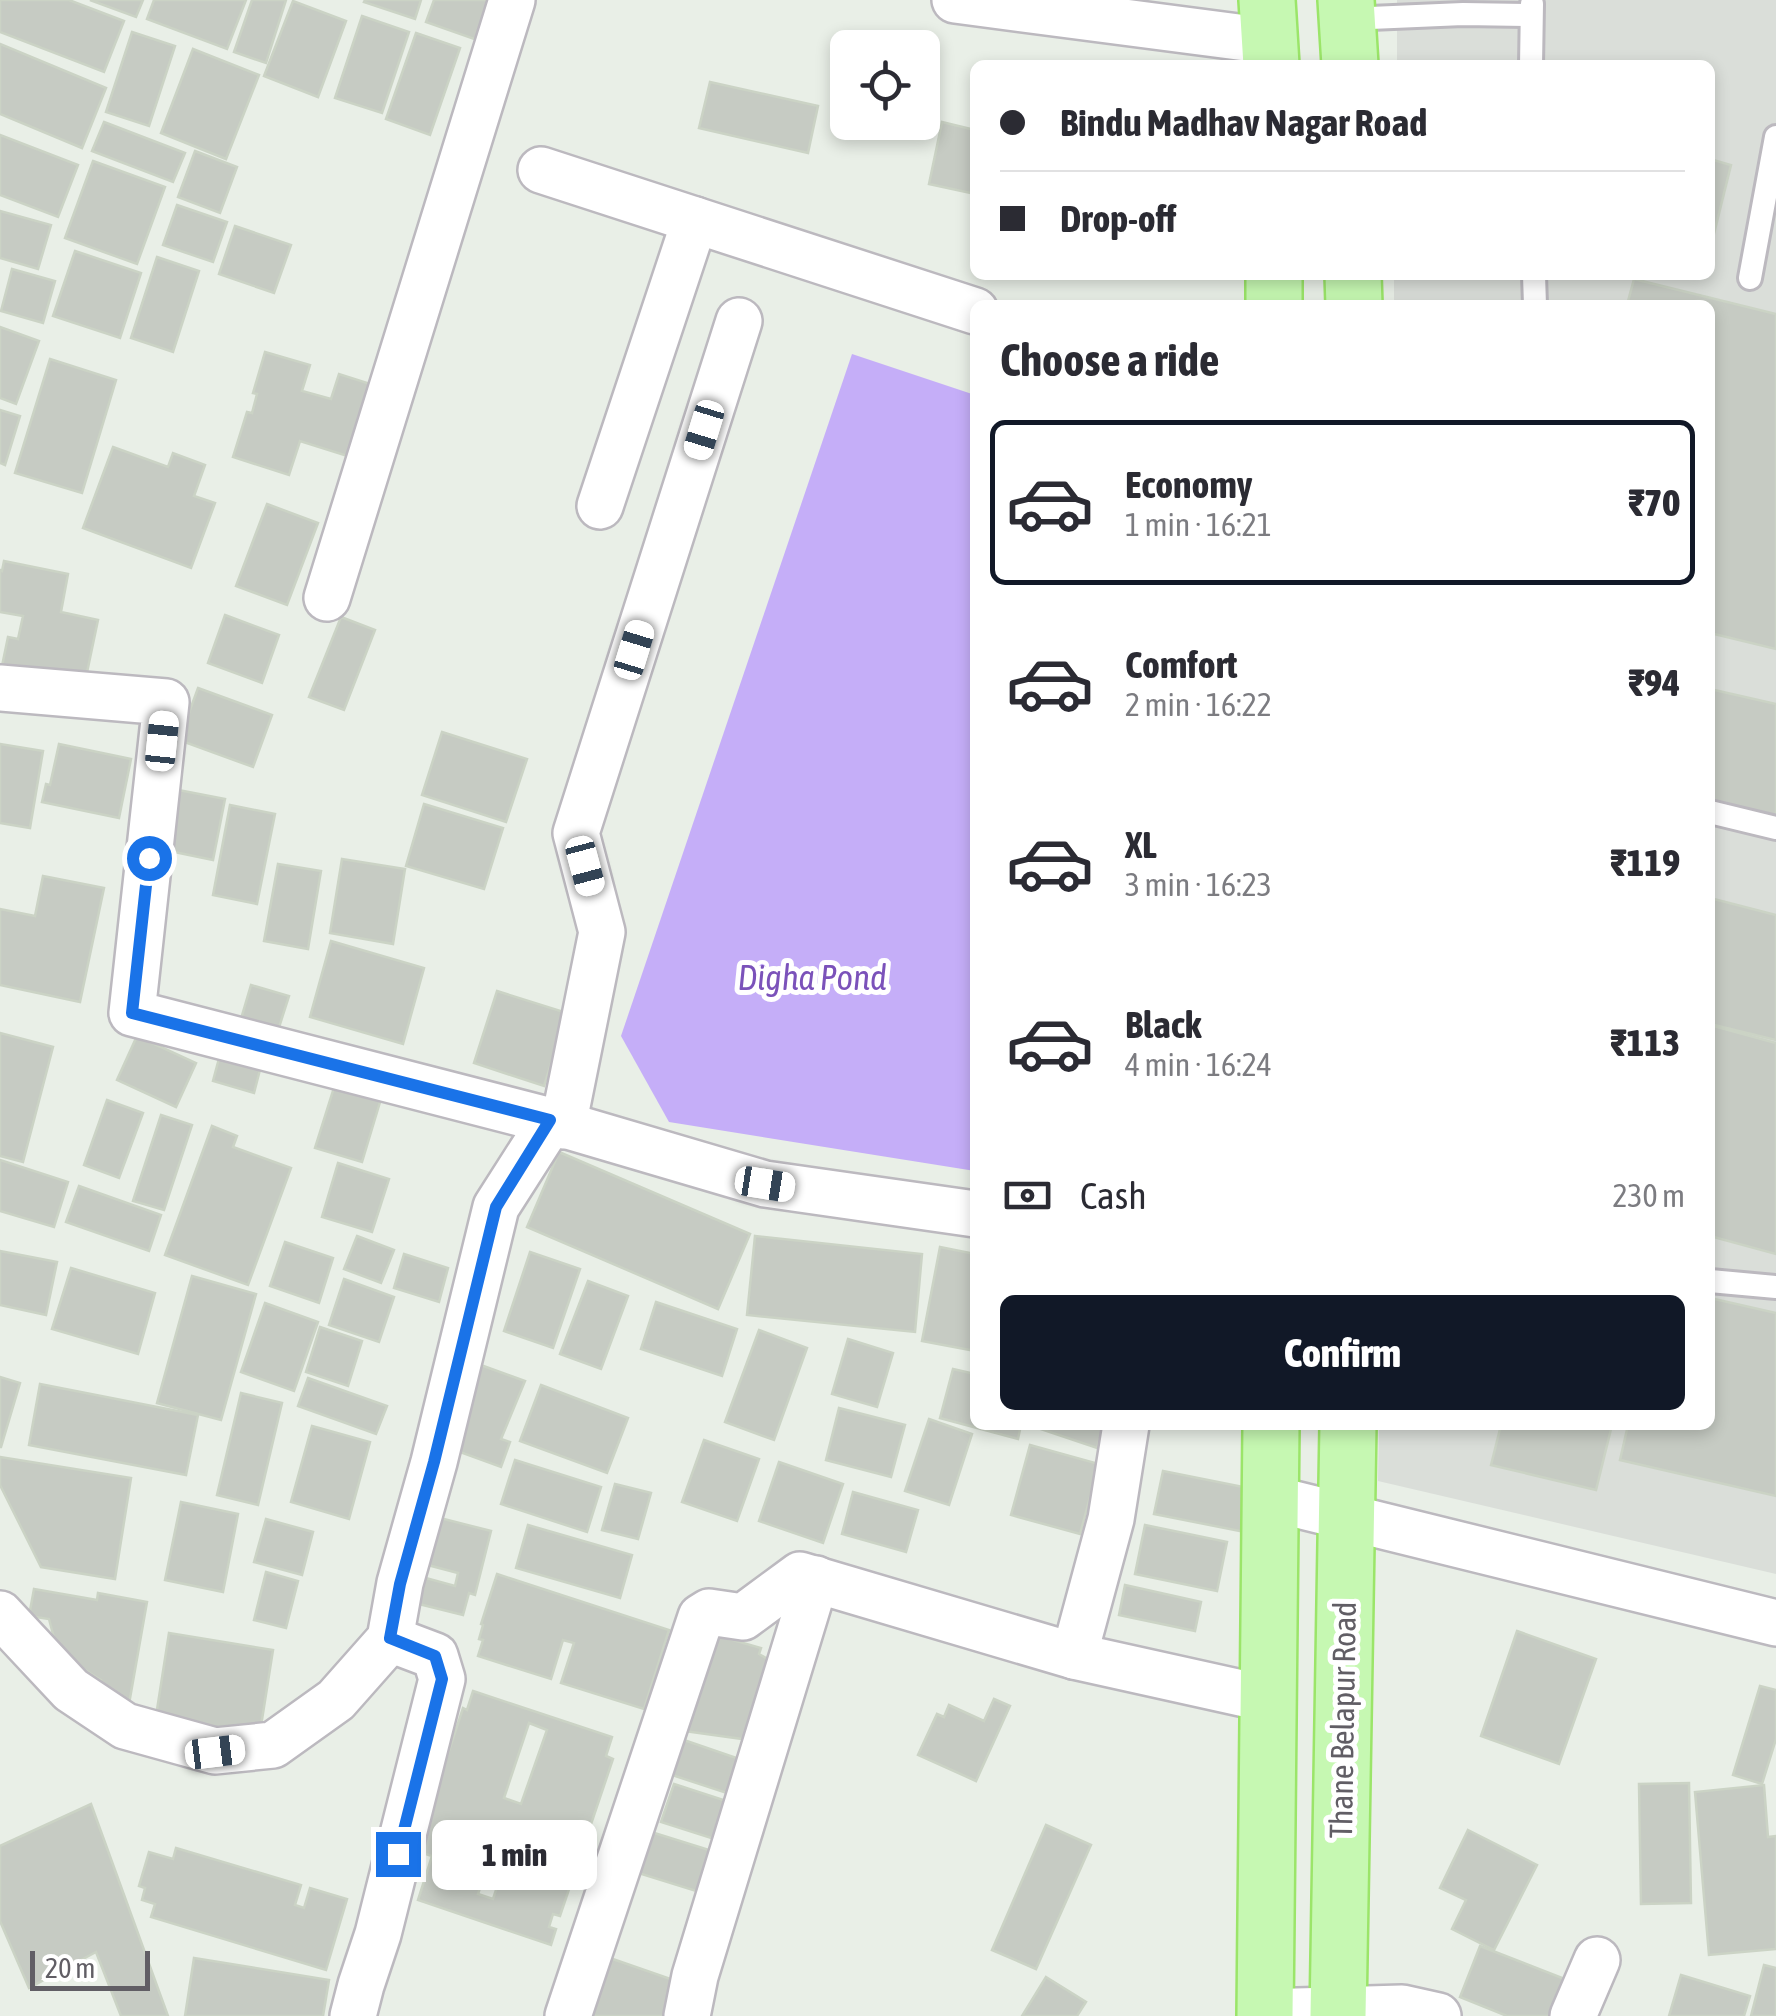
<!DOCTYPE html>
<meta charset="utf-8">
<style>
body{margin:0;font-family:"Asap Condensed",sans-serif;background:#f7f7f7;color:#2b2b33;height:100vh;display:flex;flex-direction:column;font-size:38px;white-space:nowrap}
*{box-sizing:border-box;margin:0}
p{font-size:32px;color:#7c7c81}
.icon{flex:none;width:55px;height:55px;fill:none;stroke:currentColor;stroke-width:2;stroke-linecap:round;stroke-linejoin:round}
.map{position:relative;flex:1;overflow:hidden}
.panel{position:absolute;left:970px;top:300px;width:745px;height:1130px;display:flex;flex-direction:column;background:#fff;border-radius:15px;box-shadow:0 5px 15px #0003}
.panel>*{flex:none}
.hud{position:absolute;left:970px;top:60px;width:745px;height:220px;border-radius:15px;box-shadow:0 5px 15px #0003;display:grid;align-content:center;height:220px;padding:0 30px;background:#fff}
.controls{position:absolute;left:830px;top:30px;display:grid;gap:20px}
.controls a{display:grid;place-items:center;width:110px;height:110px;border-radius:15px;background:#fff;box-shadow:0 5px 15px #0003;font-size:50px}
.scale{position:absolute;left:30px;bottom:25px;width:120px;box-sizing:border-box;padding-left:10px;border:5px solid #615e65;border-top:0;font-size:28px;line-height:35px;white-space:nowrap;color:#615e65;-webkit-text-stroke:8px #fff;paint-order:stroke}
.end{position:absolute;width:45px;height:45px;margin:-22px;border:12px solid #1a73e8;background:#fff;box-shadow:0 0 0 5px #fff}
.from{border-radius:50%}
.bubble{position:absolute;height:70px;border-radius:15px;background:#fff;box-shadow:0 5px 15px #0003;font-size:32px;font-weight:800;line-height:70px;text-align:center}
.car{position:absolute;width:30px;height:60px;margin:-30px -15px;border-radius:12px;box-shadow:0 0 8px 2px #0007;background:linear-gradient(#fff 24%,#345 0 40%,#fff 0 76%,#345 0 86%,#fff 0)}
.hud b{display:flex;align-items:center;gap:35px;height:95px;font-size:38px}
.hud b+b{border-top:2px solid #e1e1e2}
.hud i{width:25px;height:25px;background:#2b2b33}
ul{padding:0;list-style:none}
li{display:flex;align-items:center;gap:30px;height:165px;margin:0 20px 15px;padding:0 10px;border:5px solid transparent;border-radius:15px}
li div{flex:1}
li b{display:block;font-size:38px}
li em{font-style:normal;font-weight:800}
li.selected{border-color:#111827}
li>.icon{width:90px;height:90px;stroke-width:1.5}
h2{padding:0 30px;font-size:45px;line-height:120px}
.pay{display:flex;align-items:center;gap:25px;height:110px;padding:0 30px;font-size:38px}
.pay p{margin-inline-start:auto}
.primary-button{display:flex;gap:20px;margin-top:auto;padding:20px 30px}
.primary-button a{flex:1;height:115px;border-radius:15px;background:#111827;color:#fff;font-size:40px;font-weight:800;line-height:115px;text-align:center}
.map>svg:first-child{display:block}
.industrial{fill:#daded9}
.water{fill:#c5aef8}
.building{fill:#c6cbc3;stroke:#cbd3c5;stroke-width:2.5;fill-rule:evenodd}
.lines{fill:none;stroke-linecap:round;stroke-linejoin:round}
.service-casing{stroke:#bcb9bf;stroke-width:28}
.minor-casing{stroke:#bcb9bf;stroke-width:50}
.primary-casing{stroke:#9be569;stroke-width:60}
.service{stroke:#fff;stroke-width:22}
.minor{stroke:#fff;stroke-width:45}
.primary{stroke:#c6f8b2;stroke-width:55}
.route{stroke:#1a73e8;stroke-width:12}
.labels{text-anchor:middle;stroke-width:10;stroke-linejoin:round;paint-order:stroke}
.street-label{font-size:32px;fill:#615e65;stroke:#fff}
.water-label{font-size:35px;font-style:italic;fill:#7b52ba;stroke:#fff}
</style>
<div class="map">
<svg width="1776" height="2016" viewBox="0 0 1776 2016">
<rect width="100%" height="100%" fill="#e9efe7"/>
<!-- industrial -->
<polygon class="industrial" points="1397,0 1776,0 1776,1574 1378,1481 1379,1425 1710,1425 1710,305 1394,305 1394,275 1710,275 1710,65 1397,65"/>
<!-- water -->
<polygon class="water" points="852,354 975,395 975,1171 669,1122 621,1036"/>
<!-- building -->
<g class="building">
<polygon points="0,0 69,0 124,21 104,72 0,32"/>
<polygon points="90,0 143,0 136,17"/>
<polygon points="154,0 246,0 227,49 147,19"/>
<polygon points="252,0 286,0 266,63 234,52"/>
<polygon points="365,0 421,0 415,19 364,2"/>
<polygon points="434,0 491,0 477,40 426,22"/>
<polygon points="293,1 346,21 318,97 264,76"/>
<polygon points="362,16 409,32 382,113 335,98"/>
<polygon points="132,32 175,46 149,126 106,112"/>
<polygon points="416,33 460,48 430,135 386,119"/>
<polygon points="0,44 106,88 82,148 0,114"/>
<polygon points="193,49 259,75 226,159 161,133"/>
<polygon points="710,82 818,106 808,153 699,128"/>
<polygon points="104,122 185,153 173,182 92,151"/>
<polygon points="942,122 975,130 975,194 929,184"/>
<polygon points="0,135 78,165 58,217 0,195"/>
<polygon points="195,151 237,167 220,213 178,197"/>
<polygon points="1710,159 1731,165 1710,250"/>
<polygon points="93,161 165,187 137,264 65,238"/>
<polygon points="177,205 227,222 213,262 163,245"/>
<polygon points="0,211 51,225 38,269 0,258"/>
<polygon points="235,226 291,245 274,293 219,274"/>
<polygon points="75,251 141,273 120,338 53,316"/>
<polygon points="157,257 199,271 173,352 131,338"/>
<polygon points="12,269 55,281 43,323 1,311"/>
<polygon points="1634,279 1776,314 1776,649 1710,633 1710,305 1627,305"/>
<polygon points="0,327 39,341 16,404 0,398"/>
<polygon points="265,352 310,365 302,391 331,399 339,374 383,388 360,460 300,441 289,475 233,457 247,412 252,413 257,394 253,393"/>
<polygon points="50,359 116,380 82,493 15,473"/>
<polygon points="0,410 20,416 5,465 0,463"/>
<polygon points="113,447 168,467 173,453 205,465 194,496 215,503 191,568 83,528"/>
<polygon points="267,504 318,523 287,605 236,586"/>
<polygon points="4,561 68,574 61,612 98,620 85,682 2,666 8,637 18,639 23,616 0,612 0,570 2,571"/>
<polygon points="225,615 279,635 262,683 208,663"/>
<polygon points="341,617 375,630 344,710 309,697"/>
<polygon points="198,688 272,715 253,767 179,740"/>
<polygon points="1710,689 1776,704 1776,819 1710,803"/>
<polygon points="442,732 527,759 506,822 422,795"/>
<polygon points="0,744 43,751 30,828 0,823"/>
<polygon points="59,744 131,759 119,818 42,802 46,784 50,785"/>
<polygon points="168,788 225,799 213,860 155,848"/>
<polygon points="424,804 503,828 484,889 406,866"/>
<polygon points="230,805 275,814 257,904 213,895"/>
<polygon points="342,859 405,869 393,944 330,933"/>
<polygon points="278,864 321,871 308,949 264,941"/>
<polygon points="43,876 104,888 80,1002 0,985 0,909 35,916"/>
<polygon points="1710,898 1776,915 1776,1040 1710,1024"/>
<polygon points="331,941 424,968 403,1044 310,1017"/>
<polygon points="251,985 289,996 275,1040 238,1029"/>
<polygon points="497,991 567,1013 544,1086 474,1063"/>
<polygon points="1710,1025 1776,1043 1776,1254 1710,1236"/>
<polygon points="0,1033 53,1047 23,1162 0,1156"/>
<polygon points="137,1036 196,1063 176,1107 117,1080"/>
<polygon points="221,1051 262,1062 254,1093 213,1081"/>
<polygon points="337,1078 383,1092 362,1162 315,1148"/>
<polygon points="107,1100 143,1113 119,1178 84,1165"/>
<polygon points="161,1115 192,1125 164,1210 133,1201"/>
<polygon points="212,1126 237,1136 233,1147 291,1168 248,1285 165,1255"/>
<polygon points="559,1152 750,1234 718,1309 527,1227"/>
<polygon points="0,1160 68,1182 54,1227 0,1211"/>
<polygon points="338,1163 389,1179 372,1232 322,1217"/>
<polygon points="79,1186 161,1215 149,1251 66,1222"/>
<polygon points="357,1236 394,1250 381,1283 344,1269"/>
<polygon points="755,1236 922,1254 915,1332 747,1315"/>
<polygon points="285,1242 333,1258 319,1303 270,1286"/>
<polygon points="940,1247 975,1254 975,1351 922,1341"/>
<polygon points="0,1251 57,1262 46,1315 0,1305"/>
<polygon points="530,1252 580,1269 553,1348 504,1331"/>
<polygon points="404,1254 448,1268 439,1302 394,1288"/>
<polygon points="71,1268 155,1293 138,1354 52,1329"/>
<polygon points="192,1276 256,1294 221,1420 157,1403"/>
<polygon points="344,1279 394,1297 379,1342 329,1325"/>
<polygon points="588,1281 628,1296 601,1369 560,1354"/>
<polygon points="1710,1298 1776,1313 1776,1496 1620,1460 1628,1425 1710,1425"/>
<polygon points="656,1302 737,1329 722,1376 641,1349"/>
<polygon points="265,1303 318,1322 294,1391 241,1372"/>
<polygon points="320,1327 362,1341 348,1386 306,1372"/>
<polygon points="759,1330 807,1348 774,1440 725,1422"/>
<polygon points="848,1339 893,1353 877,1407 832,1394"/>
<polygon points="478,1364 525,1381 501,1439 510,1442 501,1467 449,1448"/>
<polygon points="953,1369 975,1374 975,1425 1021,1425 1018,1439 940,1418"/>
<polygon points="0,1377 20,1383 1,1447 0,1447"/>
<polygon points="308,1378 387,1406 376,1434 298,1406"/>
<polygon points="40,1384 198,1415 186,1475 29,1445"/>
<polygon points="541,1385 628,1418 607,1473 520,1441"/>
<polygon points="241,1393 282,1403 258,1505 217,1495"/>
<polygon points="839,1408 905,1425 891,1477 826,1460"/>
<polygon points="929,1419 972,1434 949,1505 905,1491"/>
<polygon points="1029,1425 1104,1425 1097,1448"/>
<polygon points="1501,1425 1612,1425 1596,1490 1491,1465"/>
<polygon points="312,1426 370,1442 349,1519 291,1502"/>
<polygon points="704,1440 759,1459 737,1521 682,1502"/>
<polygon points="1030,1445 1099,1464 1080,1534 1011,1515"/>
<polygon points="0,1457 131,1478 115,1579 41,1567 0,1485"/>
<polygon points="515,1460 601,1487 587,1532 501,1504"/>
<polygon points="779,1462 843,1484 823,1543 759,1521"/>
<polygon points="1163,1471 1263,1491 1255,1534 1154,1514"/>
<polygon points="615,1484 651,1493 638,1539 602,1530"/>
<polygon points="853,1492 918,1510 906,1552 842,1534"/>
<polygon points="181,1502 238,1514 223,1592 165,1580"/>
<polygon points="436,1517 491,1531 475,1595 469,1593 463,1615 419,1604 426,1578 455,1586 458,1573 424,1564"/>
<polygon points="266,1519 313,1532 302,1575 254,1562"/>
<polygon points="528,1525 632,1555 620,1598 516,1568"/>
<polygon points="1145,1525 1227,1542 1217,1591 1135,1574"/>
<polygon points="266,1572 298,1581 286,1628 254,1620"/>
<polygon points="497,1574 669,1630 644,1709 561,1683 574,1643 563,1640 551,1679 478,1656 483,1640 479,1639 483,1625 481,1624"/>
<polygon points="1125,1585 1201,1602 1195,1631 1119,1615"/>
<polygon points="34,1589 97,1600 98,1593 147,1602 129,1704 98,1698 101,1680 58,1653 49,1619 29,1616"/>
<polygon points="1517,1631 1596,1659 1559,1764 1481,1736"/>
<polygon points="705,1632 761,1648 759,1654 783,1668 757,1741 677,1730"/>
<polygon points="169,1633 273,1650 258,1745 154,1729"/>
<polygon points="1760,1686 1776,1690 1776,1739 1762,1784 1733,1775"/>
<path d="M473 1691 612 1737 606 1756 613 1759 560 1916 553 1914 549 1927 556 1929 551 1945 418 1900 432 1856 416 1851 463 1708 467 1710ZM529 1723 547 1730 521 1804 504 1798ZM501 1826 516 1830 493 1899 478 1894Z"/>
<polygon points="994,1699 1010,1706 976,1781 918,1755 937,1714 944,1717 949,1705 984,1721"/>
<polygon points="678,1738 754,1764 742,1798 666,1773"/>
<polygon points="1689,1783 1691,1903 1641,1904 1639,1784"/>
<polygon points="674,1784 745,1807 733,1845 661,1822"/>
<polygon points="1764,1785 1768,1837 1776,1836 1776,1949 1709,1955 1695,1792"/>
<polygon points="91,1804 168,2016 121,2016 96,1952 29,1988 0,1921 0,1846"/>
<polygon points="1046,1825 1091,1845 1036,1969 992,1950"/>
<polygon points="1468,1830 1537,1865 1494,1950 1452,1929 1466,1900 1440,1888"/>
<polygon points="648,1831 722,1854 709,1895 635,1872"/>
<polygon points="176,1848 301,1885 295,1905 304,1908 310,1888 347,1899 326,1970 151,1917 155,1904 142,1900 145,1888 139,1886 149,1852 173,1859"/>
<polygon points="1480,1946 1580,1985 1568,2016 1507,2016 1460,1997"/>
<polygon points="607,1957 688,1985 681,2016 589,2016"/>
<polygon points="194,1958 329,1980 323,2016 185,2016"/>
<polygon points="1764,1965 1776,1968 1776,2016 1751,2016"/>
<polygon points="1681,1975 1750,1996 1744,2016 1669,2016"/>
<polygon points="1046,1977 1086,2002 1077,2016 1022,2016"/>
</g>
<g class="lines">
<!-- service casing -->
<g class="service-casing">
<g id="service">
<polyline points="1347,19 1463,14 1530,15"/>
<polyline points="1531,65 1532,4"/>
<polyline points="1534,275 1535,305"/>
<polyline points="1750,278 1776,137"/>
<polyline points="1710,812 1776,828"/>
<polyline points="1710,1281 1776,1287"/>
</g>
</g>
<!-- minor casing -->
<g class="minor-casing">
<g id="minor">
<polyline points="955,0 1269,41"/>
<polyline points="541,170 975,311"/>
<polyline points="600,506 695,220"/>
<polyline points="327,598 512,0"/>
<polyline points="0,688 166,702 132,1013 551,1121 765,1184 975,1214"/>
<polyline points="563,1126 602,932 576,833 739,321"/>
<polyline points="1270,1498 1776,1623"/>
<polyline points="0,1614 71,1690 125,1726 215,1751 273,1745 336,1700 390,1639 400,1583 434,1462 496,1207 551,1121"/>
<polyline points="1074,1656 1111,1519 1126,1425"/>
<polyline points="1265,2012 1402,2008 1438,2016"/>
<polyline points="353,2016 361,1985 378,1934 442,1679 435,1656 390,1639"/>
<polyline points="568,2016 701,1617 709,1612 743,1617 800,1575 1074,1656 1268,1699"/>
<polyline points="687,2016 695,1976 816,1579"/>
<polyline points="1573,2016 1597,1960"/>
</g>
</g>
<!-- primary casing -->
<g class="primary-casing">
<g id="primary">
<polyline points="1267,0 1271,65"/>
<polyline points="1346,0 1350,65"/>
<polyline points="1353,275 1354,305"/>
<polyline points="1274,305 1274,275"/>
<polyline points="1265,2016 1271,1425"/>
<polyline points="1338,2016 1348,1425"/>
</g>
</g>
<!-- service -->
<use href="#service" class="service"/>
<!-- minor -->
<use href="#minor" class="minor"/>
<!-- primary -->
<use href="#primary" class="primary"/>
</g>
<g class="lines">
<!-- route -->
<polyline class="route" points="149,858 132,1013 550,1120 496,1207 434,1462 400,1584 390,1638 435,1656 442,1679 398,1854"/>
</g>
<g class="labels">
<!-- street labels -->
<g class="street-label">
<text transform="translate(1343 1720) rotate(-89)" y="11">Thane Belapur Road</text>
</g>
<!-- water labels -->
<g class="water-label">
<text x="812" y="990">Digha Pond</text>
</g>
</g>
</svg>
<div class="controls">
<a><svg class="icon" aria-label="locate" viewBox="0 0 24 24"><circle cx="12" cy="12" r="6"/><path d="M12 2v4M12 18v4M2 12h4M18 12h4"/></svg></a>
</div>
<div class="scale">20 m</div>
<i class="end from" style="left:149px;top:858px"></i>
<i class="end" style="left:398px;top:1854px"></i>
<div class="bubble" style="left:432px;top:1820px;width:165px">1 min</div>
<i class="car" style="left:704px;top:430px;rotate:197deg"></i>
<i class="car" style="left:634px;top:650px;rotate:17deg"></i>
<i class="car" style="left:162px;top:741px;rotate:6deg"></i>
<i class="car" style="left:585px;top:866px;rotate:165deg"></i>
<i class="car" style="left:765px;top:1184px;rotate:99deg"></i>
<i class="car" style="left:215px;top:1752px;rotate:83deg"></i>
<div class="hud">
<b><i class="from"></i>Bindu Madhav Nagar Road</b>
<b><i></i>Drop-off</b>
</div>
<section class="panel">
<h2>Choose a ride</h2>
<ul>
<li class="selected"><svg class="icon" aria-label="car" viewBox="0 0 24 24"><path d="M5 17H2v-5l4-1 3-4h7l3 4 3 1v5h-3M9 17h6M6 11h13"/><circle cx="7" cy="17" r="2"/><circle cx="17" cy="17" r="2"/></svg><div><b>Economy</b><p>1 min · 16:21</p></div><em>₹70</em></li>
<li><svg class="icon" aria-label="car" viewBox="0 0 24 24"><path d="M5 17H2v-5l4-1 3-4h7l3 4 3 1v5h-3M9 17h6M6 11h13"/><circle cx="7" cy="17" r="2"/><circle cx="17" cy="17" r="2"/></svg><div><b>Comfort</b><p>2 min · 16:22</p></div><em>₹94</em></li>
<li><svg class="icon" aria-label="car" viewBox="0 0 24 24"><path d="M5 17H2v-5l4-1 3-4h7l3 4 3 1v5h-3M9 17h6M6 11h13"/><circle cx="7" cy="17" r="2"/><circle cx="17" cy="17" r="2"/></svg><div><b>XL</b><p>3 min · 16:23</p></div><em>₹119</em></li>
<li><svg class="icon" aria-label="car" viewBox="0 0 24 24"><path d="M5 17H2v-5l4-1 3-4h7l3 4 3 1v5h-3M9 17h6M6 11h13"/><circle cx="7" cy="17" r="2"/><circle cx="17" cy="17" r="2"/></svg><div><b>Black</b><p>4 min · 16:24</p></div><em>₹113</em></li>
</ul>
<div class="pay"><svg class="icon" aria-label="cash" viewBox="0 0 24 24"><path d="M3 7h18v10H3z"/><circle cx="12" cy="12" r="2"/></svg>Cash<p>230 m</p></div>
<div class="primary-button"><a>Confirm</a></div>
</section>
</div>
